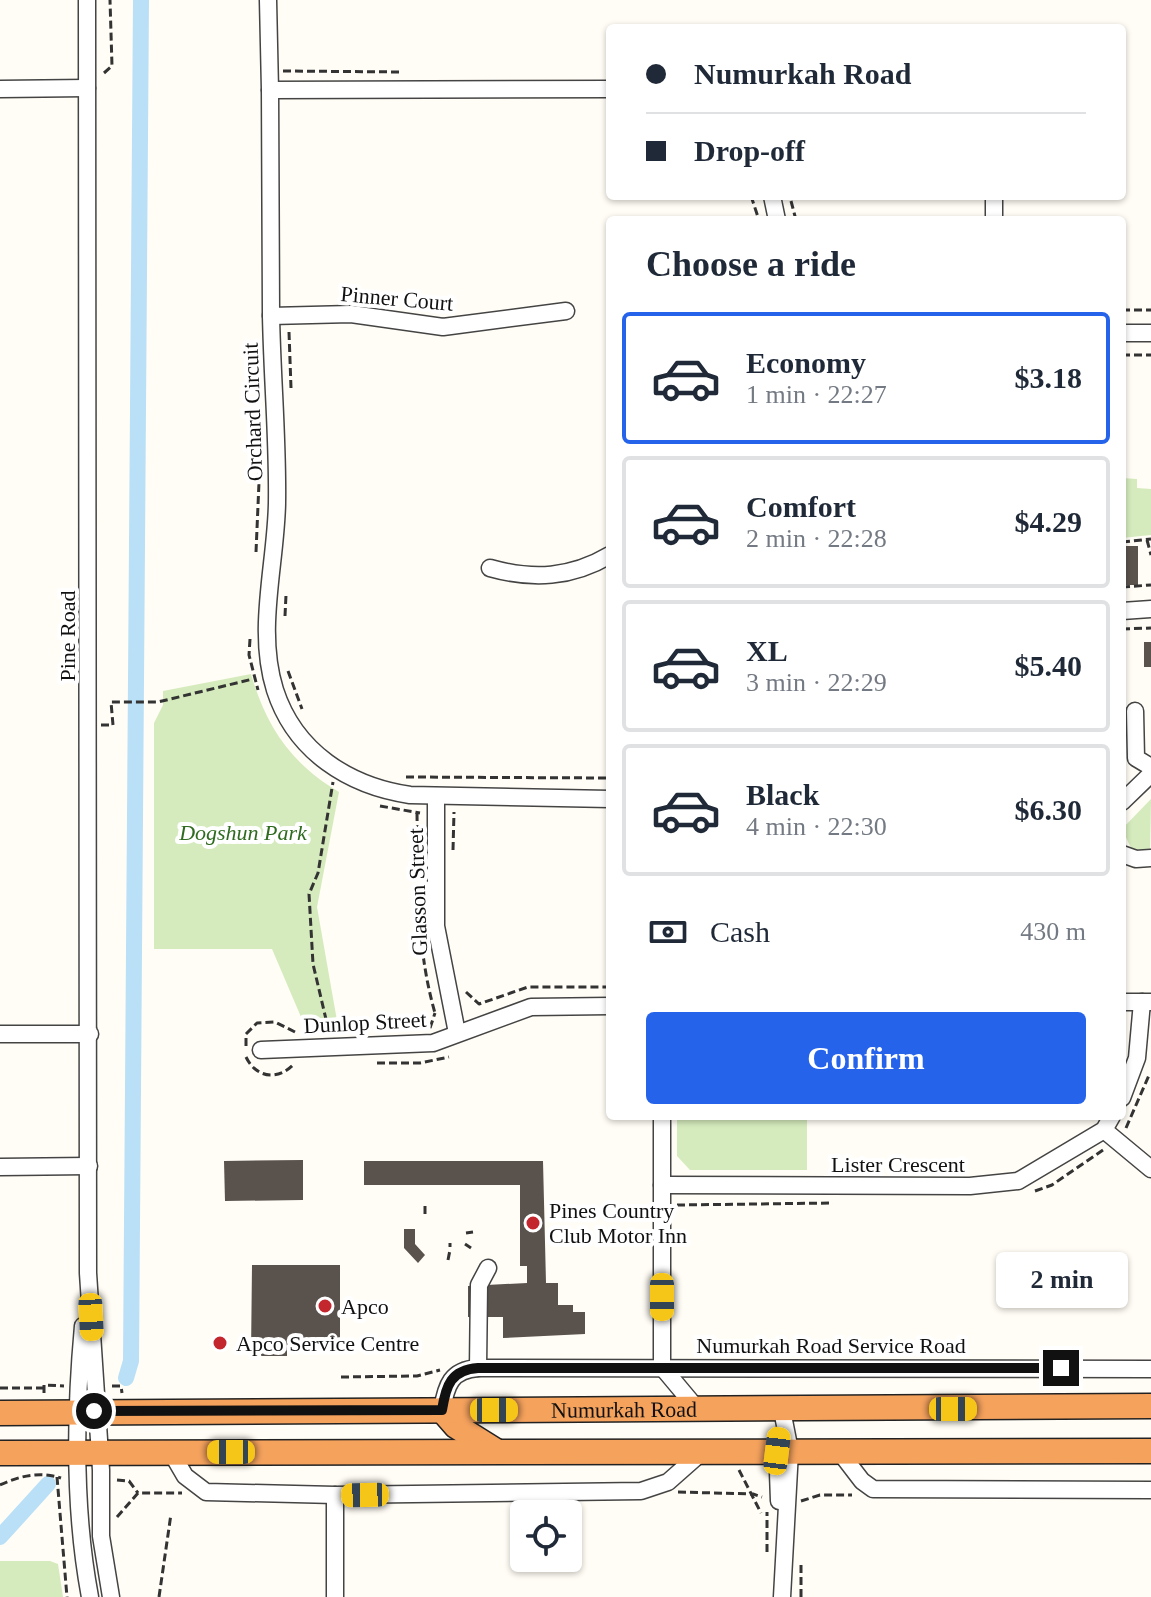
<!DOCTYPE html>
<meta charset="utf-8">
<style>
body{margin:0;font-family:"Times New Roman",serif;background:#f2f2f3;color:#1f2937;height:100vh;display:flex;flex-direction:column;font-size:30px;white-space:nowrap}
*{box-sizing:border-box;margin:0}
p{font-size:26px;color:#747a83}
.icon{flex:none;width:44px;height:44px;fill:none;stroke:currentColor;stroke-width:2;stroke-linecap:round;stroke-linejoin:round}
.map{position:relative;flex:1;overflow:hidden}
.panel{position:absolute;left:606px;top:216px;width:520px;height:904px;display:flex;flex-direction:column;background:#fff;border-radius:8px;box-shadow:0 2px 6px #0004}
.panel>*{flex:none}
.guide{position:absolute;left:606px;top:24px;width:520px;height:176px;border-radius:8px;box-shadow:0 2px 6px #0004;display:grid;align-content:center;height:176px;padding:0 40px;background:#fff}
.buttons{position:absolute;left:510px;top:1500px;display:grid;gap:16px}
.buttons a{display:grid;place-items:center;width:72px;height:72px;border-radius:8px;background:#fff;box-shadow:0 2px 6px #0004;font-size:40px}
.end{position:absolute;width:36px;height:36px;margin:-18px;border:10px solid #111;background:#fff;box-shadow:0 0 0 4px #fff}
.from{border-radius:50%}
.bubble{position:absolute;height:56px;border-radius:8px;background:#fff;box-shadow:0 2px 6px #0004;font-size:26px;font-weight:700;line-height:56px;text-align:center}
.car{position:absolute;width:24px;height:48px;margin:-24px -12px;border-radius:10px;box-shadow:0 0 6px 2px #0007;background:linear-gradient(#f5c518 24%,#345 0 40%,#f5c518 0 76%,#345 0 86%,#f5c518 0)}
.guide b{display:flex;align-items:center;gap:28px;height:76px;font-size:30px}
.guide b+b{border-top:2px solid #e0e1e3}
.guide i{width:20px;height:20px;background:#1f2937}
ul{padding:0;list-style:none}
li{display:flex;align-items:center;gap:24px;height:132px;margin:0 16px 12px;padding:0 24px;border:4px solid #e0e1e3;border-radius:8px}
li div{flex:1}
li b{display:block;font-size:30px}
li em{font-style:normal;font-weight:700}
li.current{border-color:#2563eb}
li>.icon{width:72px;height:72px;stroke-width:1.5}
h2{padding:0 40px;font-size:36px;line-height:96px}
.pay{display:flex;align-items:center;gap:20px;height:88px;padding:0 40px;font-size:30px}
.pay p{margin-inline-start:auto}
.action{display:flex;gap:16px;margin-top:auto;padding:16px 40px}
.action a{flex:1;height:92px;border-radius:8px;background:#2563eb;color:#fff;font-size:32px;font-weight:700;line-height:92px;text-align:center}
.map>svg:first-child{display:block}
.green{fill:#d5ebbd}
.lines{fill:none;stroke-linecap:round;stroke-linejoin:round}
.canal{stroke:#b9e0f7;stroke-width:16}
.building{fill:#5a524d}
.minor-casing{stroke:#444;stroke-width:19}
.highway-casing{stroke:#222;stroke-width:27}
.path{stroke:#333;stroke-width:3;stroke-dasharray:8 4;stroke-linecap:butt}
.minor{stroke:#fff;stroke-width:16}
.highway{stroke:#f5a25d;stroke-width:24}
.route{stroke:#111;stroke-width:10}
.poi-dot{fill:#c4262e;stroke:#fff;stroke-width:3}
.labels{text-anchor:middle;stroke-width:8;stroke-linejoin:round;paint-order:stroke}
.street-label{font-size:22px;fill:#111;stroke:#fff}
.park-label{font-size:22px;font-style:italic;fill:#2f6b1f;stroke:#fff}
.poi-label{font-size:22px;fill:#111;stroke:#fff;text-anchor:start}
</style>
<div class="map">
<svg width="1151" height="1597" viewBox="0 0 1151 1597">
<rect width="100%" height="100%" fill="#fffdf5"/>
<!-- green -->
<g class="green">
<polygon points="1122,478 1137,479 1137,488 1151,489 1151,535 1122,538"/>
<path d="M251 674C266 726 291 764 339 792L317 907 339 1032 307 1031 272 949H154V723L163 705V691Z"/>
<polygon points="1151,799 1150,853 1131,848 1122,829"/>
<polygon points="677,1116 807,1116 807,1170 690,1170 677,1156"/>
<polygon points="0,1561 50,1561 58,1564 63,1597 0,1597"/>
</g>
<g class="lines">
<!-- canal -->
<g class="canal">
<polyline points="126,1378 131,1361 141,0"/>
<polyline points="0,1537 48,1484"/>
</g>
</g>
<!-- building -->
<g class="building">
<rect x="1122" y="546" width="16" height="39"/>
<rect x="1144" y="642" width="7" height="25"/>
<polygon points="303,1160 303,1200 225,1201 224,1161"/>
<polygon points="364,1161 543,1161 546,1283 558,1283 558,1305 573,1305 573,1312 585,1312 585,1334 503,1338 503,1317 468,1317 468,1286 527,1283 527,1266 520,1266 520,1185 364,1185"/>
<polygon points="404,1229 415,1229 415,1244 425,1255 418,1263 404,1248"/>
<polygon points="252,1265 340,1265 340,1347 287,1346 287,1356 251,1356"/>
</g>
<g class="lines">
<!-- minor casing -->
<g class="minor-casing">
<g id="minor">
<polyline points="87,0 88,1273 101,1470 101,1536 111,1597"/>
<polyline points="268,0 270,90"/>
<polyline points="0,89 87,88"/>
<path d="M610 89 270 90C270 165 270 240 271 314 272 377 278 440 277 503 276 564 256 630 275 690 295 752 349 786 410 795L610 799"/>
<polyline points="772,196 777,220"/>
<polyline points="994,220 994,196"/>
<polyline points="271,316 351,314 443,327 566,311"/>
<polyline points="1122,333 1151,333"/>
<path d="M490 568C533 580 571 578 610 555"/>
<polyline points="1122,611 1151,609"/>
<polyline points="1135,711 1136,758 1151,767"/>
<polyline points="436,796 436,926 457,1033"/>
<polyline points="1122,802 1151,774"/>
<polyline points="1122,854 1136,859 1151,858"/>
<polyline points="1122,1002 1151,1002"/>
<polyline points="0,1034 90,1034"/>
<polyline points="261,1050 433,1043 531,1007 610,1006"/>
<polyline points="1122,1098 1137,1058 1142,1002"/>
<polyline points="662,1116 662,1367 698,1410"/>
<polyline points="1104,1130 1151,1169"/>
<polyline points="0,1167 89,1166"/>
<polyline points="662,1185 970,1186 1018,1181 1104,1130 1112,1116"/>
<path d="M83 1326C75 1413 74 1512 90 1597"/>
<polyline points="478,1368 479,1285 488,1268"/>
<path d="M442 1410C446 1385 451 1370 478 1368L1151 1369"/>
<polyline points="782,1410 790,1451 782,1597"/>
<polyline points="777,1444 779,1501"/>
<polyline points="839,1451 862,1481 873,1489 1151,1490"/>
<polyline points="171,1452 185,1476 206,1492 335,1495 641,1491 668,1482 702,1452"/>
<polyline points="335,1495 335,1597"/>
</g>
</g>
<!-- highway casing -->
<g class="highway-casing">
<g id="highway">
<polyline points="442,1410 456,1426 496,1451"/>
<path id="s1" d="M0 1413 1151 1406"/>
<polyline points="0,1453 1151,1451"/>
</g>
</g>
<!-- path -->
<g class="path">
<polyline points="283,71 403,72"/>
<polyline points="104,73 112,66 110,0"/>
<polyline points="751,196 759,220"/>
<polyline points="791,201 796,220"/>
<polyline points="1122,310 1151,310"/>
<polyline points="289,332 291,388"/>
<polyline points="1122,355 1151,355"/>
<polyline points="255,356 257,400"/>
<polyline points="1147,540 1151,555"/>
<polyline points="1122,542 1151,539"/>
<polyline points="256,552 260,459"/>
<polyline points="1122,587 1151,585"/>
<polyline points="285,616 286,595"/>
<polyline points="1122,629 1151,628"/>
<polyline points="250,639 249,655 258,690"/>
<polyline points="288,671 302,709"/>
<polyline points="101,725 113,725 111,702 158,702 253,679"/>
<polyline points="406,777 610,778"/>
<polyline points="380,806 420,813"/>
<path d="M417 813C418 882 416 947 435 1013L437 1012"/>
<polyline points="453,850 454,812"/>
<polyline points="466,992 479,1004 528,987 610,987"/>
<polyline points="430,1028 435,1013"/>
<polyline points="329,1032 313,964 309,894 318,873 333,782"/>
<polyline points="246,1046 246,1034 257,1023 275,1022 295,1032"/>
<path d="M246 1057C256 1078 278 1081 294 1064"/>
<polyline points="377,1063 420,1063 449,1057"/>
<polyline points="1126,1128 1150,1073"/>
<polyline points="1035,1191 1052,1185 1103,1150"/>
<polyline points="677,1205 833,1203"/>
<polyline points="425,1206 425,1217"/>
<polyline points="466,1233 473,1232"/>
<polyline points="465,1244 471,1248"/>
<polyline points="450,1247 450,1243"/>
<polyline points="448,1260 450,1250"/>
<polyline points="341,1377 417,1376 440,1370"/>
<polyline points="112,1386 121,1386 122,1393"/>
<polyline points="0,1388 44,1388"/>
<polyline points="44,1393 44,1385 64,1386"/>
<polyline points="739,1470 761,1513"/>
<polyline points="57,1477 67,1597"/>
<polyline points="117,1480 129,1481 138,1493"/>
<path d="M0 1485C19 1476 40 1471 61 1478"/>
<polyline points="678,1492 753,1494 762,1497"/>
<polyline points="801,1501 820,1495 852,1495"/>
<polyline points="117,1517 138,1493 182,1493"/>
<polyline points="767,1552 767,1512"/>
<polyline points="801,1565 801,1597"/>
<polyline points="159,1597 171,1514"/>
</g>
<!-- minor -->
<use href="#minor" class="minor"/>
<!-- highway -->
<use href="#highway" class="highway"/>
</g>
<g class="lines">
<!-- route -->
<path class="route" d="M94 1411 442 1410C446 1385 451 1370 478 1368H1061"/>
</g>
<!-- markers -->
<g class="poi-dot">
<circle cx="533" cy="1223" r="8"/>
<circle cx="325" cy="1306" r="8"/>
<circle cx="220" cy="1343" r="8"/>
</g>
<g class="labels">
<!-- street labels -->
<g class="street-label">
<text transform="translate(397 298) rotate(5)" y="8">Pinner Court</text>
<text transform="translate(252 412) rotate(-92)" y="8">Orchard Circuit</text>
<text transform="translate(67 636) rotate(-90)" y="8">Pine Road</text>
<text transform="translate(417 892) rotate(-92)" y="8">Glasson Street</text>
<text transform="translate(365 1022) rotate(-3)" y="8">Dunlop Street</text>
<text x="898" y="1172">Lister Crescent</text>
<text x="831" y="1353">Numurkah Road Service Road</text>
<text dy="8" stroke="none"><textPath href="#s1" startOffset="624">Numurkah Road</textPath></text>
</g>
<!-- park labels -->
<g class="park-label">
<text x="243" y="840">Dogshun Park</text>
</g>
<!-- poi labels -->
<g class="poi-label">
<text x="549" y="1218">Pines Country<tspan x="549" dy="25">Club Motor Inn</tspan></text>
<text x="341" y="1314">Apco</text>
<text x="236" y="1351">Apco Service Centre</text>
</g>
</g>
</svg>
<div class="buttons">
<a><svg class="icon" aria-label="locate" viewBox="0 0 24 24"><circle cx="12" cy="12" r="6"/><path d="M12 2v4M12 18v4M2 12h4M18 12h4"/></svg></a>
</div>
<i class="end from" style="left:94px;top:1411px"></i>
<i class="end" style="left:1061px;top:1368px"></i>
<div class="bubble" style="left:996px;top:1252px;width:132px">2 min</div>
<i class="car" style="left:662px;top:1297px;rotate:180deg"></i>
<i class="car" style="left:91px;top:1317px;rotate:177deg"></i>
<i class="car" style="left:953px;top:1409px;rotate:90deg"></i>
<i class="car" style="left:494px;top:1410px;rotate:90deg"></i>
<i class="car" style="left:777px;top:1451px;rotate:7deg"></i>
<i class="car" style="left:231px;top:1452px;rotate:270deg"></i>
<i class="car" style="left:365px;top:1495px;rotate:269deg"></i>
<div class="guide">
<b><i class="from"></i>Numurkah Road</b>
<b><i></i>Drop-off</b>
</div>
<section class="panel">
<h2>Choose a ride</h2>
<ul>
<li class="current"><svg class="icon" aria-label="car" viewBox="0 0 24 24"><path d="M5 17H2v-5l4-1 3-4h7l3 4 3 1v5h-3M9 17h6M6 11h13"/><circle cx="7" cy="17" r="2"/><circle cx="17" cy="17" r="2"/></svg><div><b>Economy</b><p>1 min · 22:27</p></div><em>$3.18</em></li>
<li><svg class="icon" aria-label="car" viewBox="0 0 24 24"><path d="M5 17H2v-5l4-1 3-4h7l3 4 3 1v5h-3M9 17h6M6 11h13"/><circle cx="7" cy="17" r="2"/><circle cx="17" cy="17" r="2"/></svg><div><b>Comfort</b><p>2 min · 22:28</p></div><em>$4.29</em></li>
<li><svg class="icon" aria-label="car" viewBox="0 0 24 24"><path d="M5 17H2v-5l4-1 3-4h7l3 4 3 1v5h-3M9 17h6M6 11h13"/><circle cx="7" cy="17" r="2"/><circle cx="17" cy="17" r="2"/></svg><div><b>XL</b><p>3 min · 22:29</p></div><em>$5.40</em></li>
<li><svg class="icon" aria-label="car" viewBox="0 0 24 24"><path d="M5 17H2v-5l4-1 3-4h7l3 4 3 1v5h-3M9 17h6M6 11h13"/><circle cx="7" cy="17" r="2"/><circle cx="17" cy="17" r="2"/></svg><div><b>Black</b><p>4 min · 22:30</p></div><em>$6.30</em></li>
</ul>
<div class="pay"><svg class="icon" aria-label="cash" viewBox="0 0 24 24"><path d="M3 7h18v10H3z"/><circle cx="12" cy="12" r="2"/></svg>Cash<p>430 m</p></div>
<div class="action"><a>Confirm</a></div>
</section>
</div>
